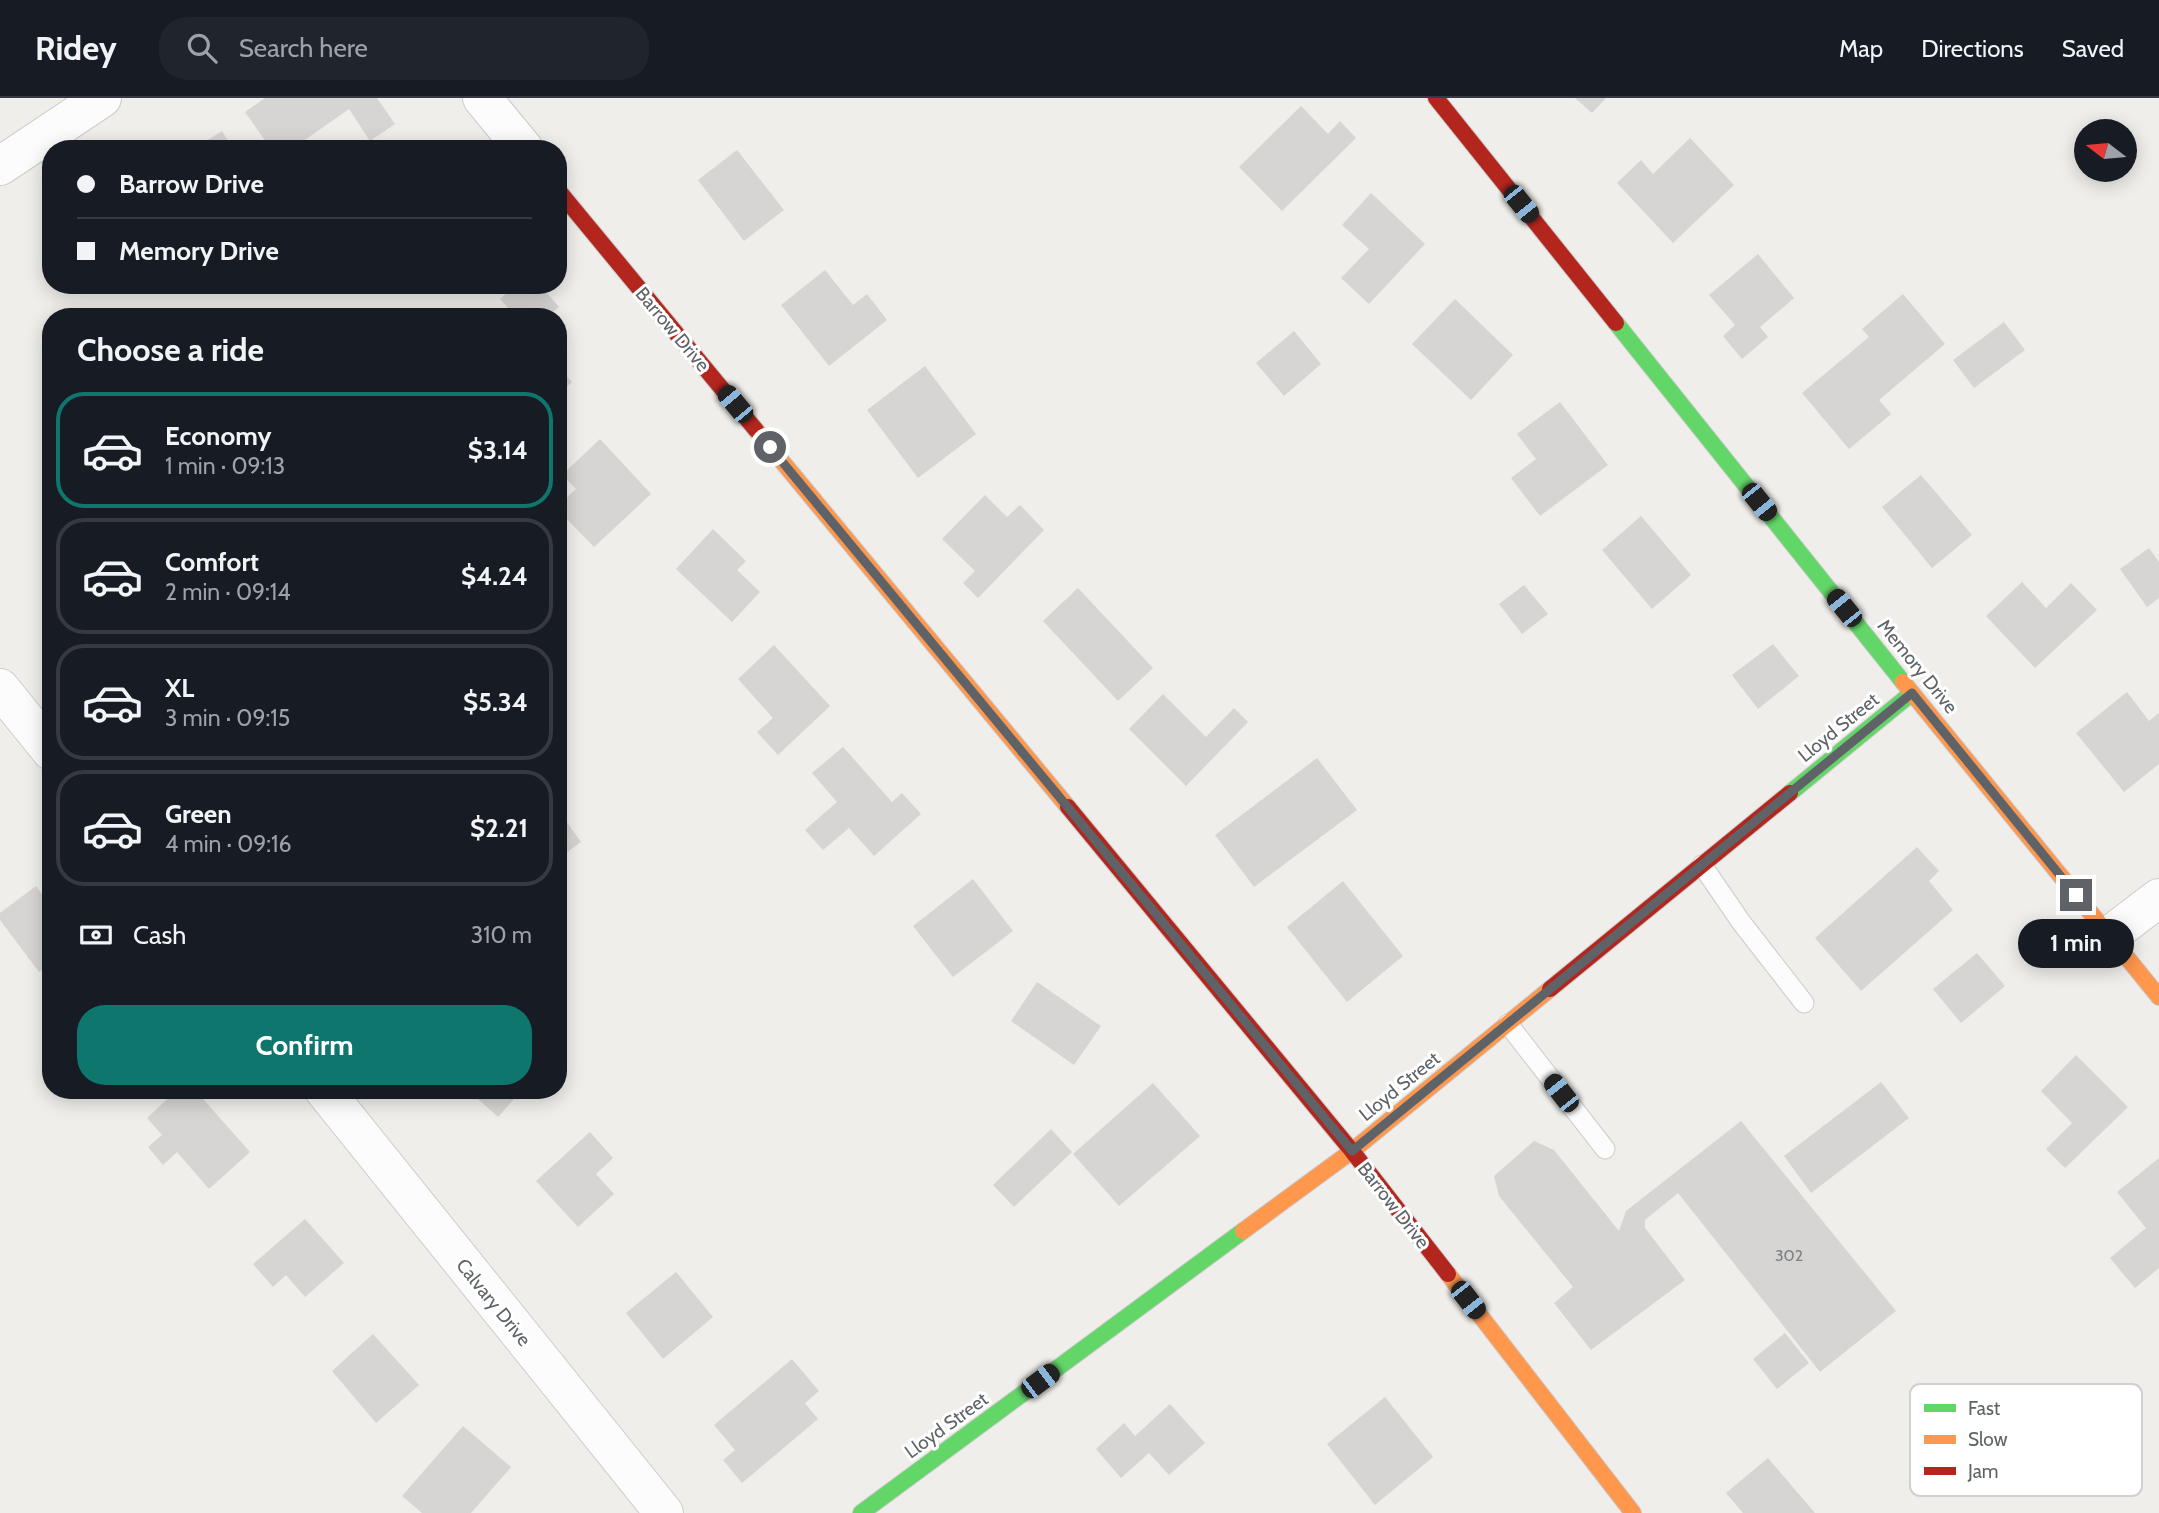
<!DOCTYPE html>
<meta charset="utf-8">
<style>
body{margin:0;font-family:Cabin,sans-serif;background:#20242c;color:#f1f3f6;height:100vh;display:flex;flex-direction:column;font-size:26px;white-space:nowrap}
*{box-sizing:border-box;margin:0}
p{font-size:23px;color:#9ea1a6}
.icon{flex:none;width:38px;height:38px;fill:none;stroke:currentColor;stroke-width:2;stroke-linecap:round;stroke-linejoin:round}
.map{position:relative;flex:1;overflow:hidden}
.details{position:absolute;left:42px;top:210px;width:525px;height:791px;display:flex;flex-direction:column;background:#171b24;border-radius:28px;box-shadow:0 4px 18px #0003}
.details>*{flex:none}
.banner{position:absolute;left:42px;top:42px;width:525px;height:154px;border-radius:28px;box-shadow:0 4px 18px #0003;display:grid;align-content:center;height:154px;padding:0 35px;background:#171b24}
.needle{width:46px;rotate:286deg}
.tools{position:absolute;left:2074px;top:21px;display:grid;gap:14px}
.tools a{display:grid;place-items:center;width:63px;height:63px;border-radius:50%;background:#171b24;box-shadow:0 4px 18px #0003;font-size:35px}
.end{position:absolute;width:32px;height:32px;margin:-16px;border:9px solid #5f6368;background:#fff;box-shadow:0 0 0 4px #fff}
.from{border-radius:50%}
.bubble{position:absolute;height:49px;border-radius:24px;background:#171b24;box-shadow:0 4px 18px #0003;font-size:23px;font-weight:800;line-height:49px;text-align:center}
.car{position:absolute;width:21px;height:42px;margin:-21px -10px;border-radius:9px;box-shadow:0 0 5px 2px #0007;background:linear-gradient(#222 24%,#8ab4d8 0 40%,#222 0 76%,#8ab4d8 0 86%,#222 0)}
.banner b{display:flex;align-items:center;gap:24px;height:66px;font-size:26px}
.banner b+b{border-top:2px solid #363941}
.banner i{width:18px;height:18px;background:#f1f3f6}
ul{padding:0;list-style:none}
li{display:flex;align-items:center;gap:21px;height:116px;margin:0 14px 10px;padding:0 21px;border:4px solid #363941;border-radius:28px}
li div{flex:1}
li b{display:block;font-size:26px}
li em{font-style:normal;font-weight:800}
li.current{border-color:#0f766e}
li>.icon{width:63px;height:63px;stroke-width:1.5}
h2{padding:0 35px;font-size:32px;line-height:84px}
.pay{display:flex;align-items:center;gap:18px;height:77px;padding:0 35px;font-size:26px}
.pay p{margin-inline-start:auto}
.button{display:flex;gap:14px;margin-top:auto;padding:14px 35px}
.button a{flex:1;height:80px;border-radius:28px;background:#0f766e;color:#fff;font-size:28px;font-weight:800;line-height:80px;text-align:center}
header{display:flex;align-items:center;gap:42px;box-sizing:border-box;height:98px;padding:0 35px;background:#171b24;border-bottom:2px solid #363941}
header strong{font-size:33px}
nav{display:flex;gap:38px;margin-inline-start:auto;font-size:24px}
.search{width:490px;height:63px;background:#20242c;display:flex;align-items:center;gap:18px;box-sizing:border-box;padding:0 24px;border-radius:28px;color:#9ea1a6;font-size:26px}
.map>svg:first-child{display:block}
.building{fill:#d6d5d3}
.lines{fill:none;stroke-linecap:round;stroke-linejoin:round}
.lane-casing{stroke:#cbcccc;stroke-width:21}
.street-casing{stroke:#cbcccc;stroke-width:40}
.fast-casing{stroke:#cacacb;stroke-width:18}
.slow-casing{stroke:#cacacb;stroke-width:18}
.jam-casing{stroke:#cacacb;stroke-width:18}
.lane{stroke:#fdfcfc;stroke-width:19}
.street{stroke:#fdfcfc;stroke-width:38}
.fast{stroke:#63d668;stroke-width:16}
.slow{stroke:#ff974d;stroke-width:16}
.jam{stroke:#b3261e;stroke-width:16}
.route{stroke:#5f6368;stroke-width:9}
.labels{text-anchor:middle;stroke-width:6;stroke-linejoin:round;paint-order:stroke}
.number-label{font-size:16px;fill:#7e8184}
.street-label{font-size:19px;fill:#5f6368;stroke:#fff}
.key{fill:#fff;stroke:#cfd0d2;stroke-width:2}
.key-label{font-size:19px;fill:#5f6368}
</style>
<header>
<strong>Ridey</strong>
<div class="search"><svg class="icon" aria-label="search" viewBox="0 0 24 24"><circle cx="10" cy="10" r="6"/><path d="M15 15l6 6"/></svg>Search here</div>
<nav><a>Map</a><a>Directions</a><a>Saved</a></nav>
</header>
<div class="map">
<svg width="2159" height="1415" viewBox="0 0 2159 1415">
<rect width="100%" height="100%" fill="#efeeea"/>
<!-- building -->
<g class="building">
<polygon points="265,0 377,0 395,26 370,43 349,11 292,51 271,51 245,14"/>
<polygon points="1575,0 1606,0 1592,15"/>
<polygon points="1301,8 1328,36 1340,23 1356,40 1282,113 1239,69"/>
<polygon points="222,33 233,51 193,51"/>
<polygon points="1690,40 1734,87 1673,145 1617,85 1641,62 1653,76"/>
<polygon points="737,52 784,112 744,143 698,82"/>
<polygon points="1371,95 1425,146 1369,206 1341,180 1369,151 1342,127"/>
<polygon points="1758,156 1794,200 1760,229 1768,239 1742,261 1723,238 1735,227 1709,197"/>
<polygon points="825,172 853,207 867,196 887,222 829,268 781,207"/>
<polygon points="516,187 540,187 559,209 547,219 516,219 500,201"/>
<polygon points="1903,196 1945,246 1879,302 1891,316 1849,351 1802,295 1869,239 1862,231"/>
<polygon points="1455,201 1513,257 1471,302 1412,246"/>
<polygon points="2004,224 2025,252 1974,290 1953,262"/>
<polygon points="1294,233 1321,266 1284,298 1256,265"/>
<polygon points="925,268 976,336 918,380 867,312"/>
<polygon points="558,269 572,284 558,296"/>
<polygon points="1560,304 1608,367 1540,418 1511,380 1536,361 1517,336"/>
<polygon points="600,341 651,396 594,449 558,412 558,408 576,391 562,377"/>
<polygon points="1921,377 1972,437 1932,470 1882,409"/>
<polygon points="985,397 1007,419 1020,407 1044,432 978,500 963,485 975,473 942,441"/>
<polygon points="1641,418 1691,477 1652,511 1602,452"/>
<polygon points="713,431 746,463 737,472 760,494 732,524 676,471"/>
<polygon points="2149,450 2159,464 2159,500 2147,509 2120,471"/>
<polygon points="2022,484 2046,510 2071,485 2097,512 2035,570 1986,518"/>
<polygon points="1524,487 1548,516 1522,536 1499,506"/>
<polygon points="1078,490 1153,570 1118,603 1043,523"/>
<polygon points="1773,546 1799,578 1758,611 1732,577"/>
<polygon points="774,547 830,608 778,657 757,634 773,620 738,581"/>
<polygon points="2127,594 2149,623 2159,615 2159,666 2124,694 2076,635"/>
<polygon points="1163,596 1206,639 1234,610 1248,624 1186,688 1129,631"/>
<polygon points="843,649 892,704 902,695 921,716 874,758 849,730 823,752 805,732 837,704 812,675"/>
<polygon points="1317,660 1357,712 1254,789 1215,737"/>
<polygon points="558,712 581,744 558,761"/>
<polygon points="1917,749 1939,773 1929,783 1953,812 1861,893 1815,840"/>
<polygon points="973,781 1013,833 953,879 913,828"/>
<polygon points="1343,783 1403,858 1347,904 1287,829"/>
<polygon points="36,788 51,808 51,865 39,874 0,822 0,815"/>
<polygon points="1977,855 2005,888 1961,925 1933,891"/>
<polygon points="1037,884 1101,928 1074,967 1011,923"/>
<polygon points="2076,957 2128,1009 2065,1070 2046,1051 2072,1025 2041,993"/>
<polygon points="1881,984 1909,1020 1811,1095 1784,1058"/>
<polygon points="1153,985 1200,1038 1119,1108 1073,1056"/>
<polygon points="177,992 195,992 250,1054 209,1091 177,1054 163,1067 148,1049 162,1037 147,1020"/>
<polygon points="468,992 522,992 498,1019"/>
<polygon points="1741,1023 1896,1213 1820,1274 1678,1095 1645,1122 1645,1130 1685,1182 1591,1252 1554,1205 1573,1189 1499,1098 1494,1078 1534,1043 1554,1052 1619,1133 1626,1113"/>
<polygon points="1051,1031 1072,1054 1014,1109 993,1087"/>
<polygon points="590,1034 613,1060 596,1076 614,1096 578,1129 536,1083"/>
<polygon points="2159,1060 2159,1170 2135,1190 2110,1160 2146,1130 2117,1094"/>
<polygon points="305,1121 344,1165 305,1199 286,1177 273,1189 253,1166"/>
<polygon points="676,1174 713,1219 663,1261 626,1215"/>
<polygon points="1785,1235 1809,1265 1777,1291 1753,1261"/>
<polygon points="373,1236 419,1287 376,1325 332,1273"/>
<polygon points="792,1261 819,1293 805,1305 818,1321 742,1385 723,1362 735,1352 714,1327"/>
<polygon points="1385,1299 1433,1359 1375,1407 1327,1346"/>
<polygon points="1170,1306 1205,1345 1169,1377 1149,1355 1121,1380 1096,1351 1124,1325 1135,1338"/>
<polygon points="463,1328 511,1369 471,1415 422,1415 402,1398"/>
<polygon points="1768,1360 1815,1415 1743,1415 1726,1395"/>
</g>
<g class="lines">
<!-- lane casing -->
<g class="lane-casing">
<g id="lane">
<polyline points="1702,767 1741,824 1804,905"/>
<polyline points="1508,926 1605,1051"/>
</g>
</g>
<!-- street casing -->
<g class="street-casing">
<g id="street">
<polyline points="482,0 524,51"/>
<polyline points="0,68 102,0"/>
<polyline points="0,590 51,653"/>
<polyline points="2109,838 2159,800"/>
<polyline points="324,992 664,1415"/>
</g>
</g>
<!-- fast casing -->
<g class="fast-casing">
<g id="fast">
<polyline points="1616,225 1903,584"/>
<polyline points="1790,695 1912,595"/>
<polyline points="861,1415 1243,1133"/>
</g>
</g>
<!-- slow casing -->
<g class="slow-casing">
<g id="slow">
<polyline points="756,332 1068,709"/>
<polyline points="1903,584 2159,899"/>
<polyline points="1243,1133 1352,1053 1550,891"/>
<polyline points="1448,1176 1633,1415"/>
</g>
</g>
<!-- jam casing -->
<g class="jam-casing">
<g id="jam">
<polyline points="1436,0 1616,225"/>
<polyline points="558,92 756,332"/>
<polyline points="1068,709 1352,1053 1448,1176"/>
<polyline points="1550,891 1790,695"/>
</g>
</g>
<!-- lane -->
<use href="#lane" class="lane"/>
<!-- street -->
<use href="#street" class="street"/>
<!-- fast -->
<use href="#fast" class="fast"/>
<!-- slow -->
<use href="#slow" class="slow"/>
<!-- jam -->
<use href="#jam" class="jam"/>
</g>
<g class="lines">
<!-- route -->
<polyline class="route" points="770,349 1352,1053 1912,595 2076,797"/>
</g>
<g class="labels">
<!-- number labels -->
<g class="number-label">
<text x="1789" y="1163">302</text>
</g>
<!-- street labels -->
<g class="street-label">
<text transform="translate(673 231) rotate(50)" y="7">Barrow Drive</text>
<text transform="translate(1918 568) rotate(51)" y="7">Memory Drive</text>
<text transform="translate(1838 629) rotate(-39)" y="7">Lloyd Street</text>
<text transform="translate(1399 988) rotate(-39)" y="7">Lloyd Street</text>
<text transform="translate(1394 1107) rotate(52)" y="7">Barrow Drive</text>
<text transform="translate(494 1204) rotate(51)" y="7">Calvary Drive</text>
<text transform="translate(946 1327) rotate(-36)" y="7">Lloyd Street</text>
</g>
</g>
<!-- legend -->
<rect x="1910" y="1286" width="232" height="112" rx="10" class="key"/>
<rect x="1924" y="1306" width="32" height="8" fill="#63d668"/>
<rect x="1924" y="1337" width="32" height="9" fill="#ff974d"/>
<rect x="1924" y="1369" width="32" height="8" fill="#b3261e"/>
<g class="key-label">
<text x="1968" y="1317">Fast</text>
<text x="1968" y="1348">Slow</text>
<text x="1968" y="1380">Jam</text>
</g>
</svg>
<div class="tools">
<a><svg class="needle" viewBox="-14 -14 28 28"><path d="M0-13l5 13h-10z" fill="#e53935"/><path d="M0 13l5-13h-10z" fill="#9ea1a6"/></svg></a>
</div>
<i class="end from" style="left:770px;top:349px"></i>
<i class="end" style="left:2076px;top:797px"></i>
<div class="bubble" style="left:2018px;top:821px;width:116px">1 min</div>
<i class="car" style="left:1521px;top:106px;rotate:141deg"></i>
<i class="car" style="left:735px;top:306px;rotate:320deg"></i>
<i class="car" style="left:1759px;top:404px;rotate:141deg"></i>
<i class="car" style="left:1844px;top:510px;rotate:321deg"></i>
<i class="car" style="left:1561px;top:995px;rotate:322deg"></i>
<i class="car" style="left:1468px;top:1202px;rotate:142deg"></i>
<i class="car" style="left:1040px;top:1283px;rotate:53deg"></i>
<div class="banner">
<b><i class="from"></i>Barrow Drive</b>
<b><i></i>Memory Drive</b>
</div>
<section class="details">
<h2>Choose a ride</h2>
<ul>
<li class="current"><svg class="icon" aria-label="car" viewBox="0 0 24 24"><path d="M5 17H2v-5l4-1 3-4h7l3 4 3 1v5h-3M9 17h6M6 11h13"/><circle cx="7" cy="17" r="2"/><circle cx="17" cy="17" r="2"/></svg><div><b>Economy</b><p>1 min · 09:13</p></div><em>$3.14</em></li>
<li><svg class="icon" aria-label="car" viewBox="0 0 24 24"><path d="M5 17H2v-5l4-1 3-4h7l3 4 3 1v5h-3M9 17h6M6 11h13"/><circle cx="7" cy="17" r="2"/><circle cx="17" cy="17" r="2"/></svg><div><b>Comfort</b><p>2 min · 09:14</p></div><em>$4.24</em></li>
<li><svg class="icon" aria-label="car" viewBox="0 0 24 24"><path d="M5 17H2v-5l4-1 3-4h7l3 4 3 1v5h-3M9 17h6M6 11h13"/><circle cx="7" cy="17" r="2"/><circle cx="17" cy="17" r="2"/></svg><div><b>XL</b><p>3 min · 09:15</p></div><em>$5.34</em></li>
<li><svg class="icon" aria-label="car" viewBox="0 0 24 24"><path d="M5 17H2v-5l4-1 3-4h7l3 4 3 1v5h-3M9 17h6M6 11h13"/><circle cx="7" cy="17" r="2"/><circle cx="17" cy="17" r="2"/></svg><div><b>Green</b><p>4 min · 09:16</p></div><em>$2.21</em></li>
</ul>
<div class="pay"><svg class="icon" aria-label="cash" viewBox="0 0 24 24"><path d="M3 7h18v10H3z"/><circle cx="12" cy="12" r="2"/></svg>Cash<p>310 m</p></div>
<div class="button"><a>Confirm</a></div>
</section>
</div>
